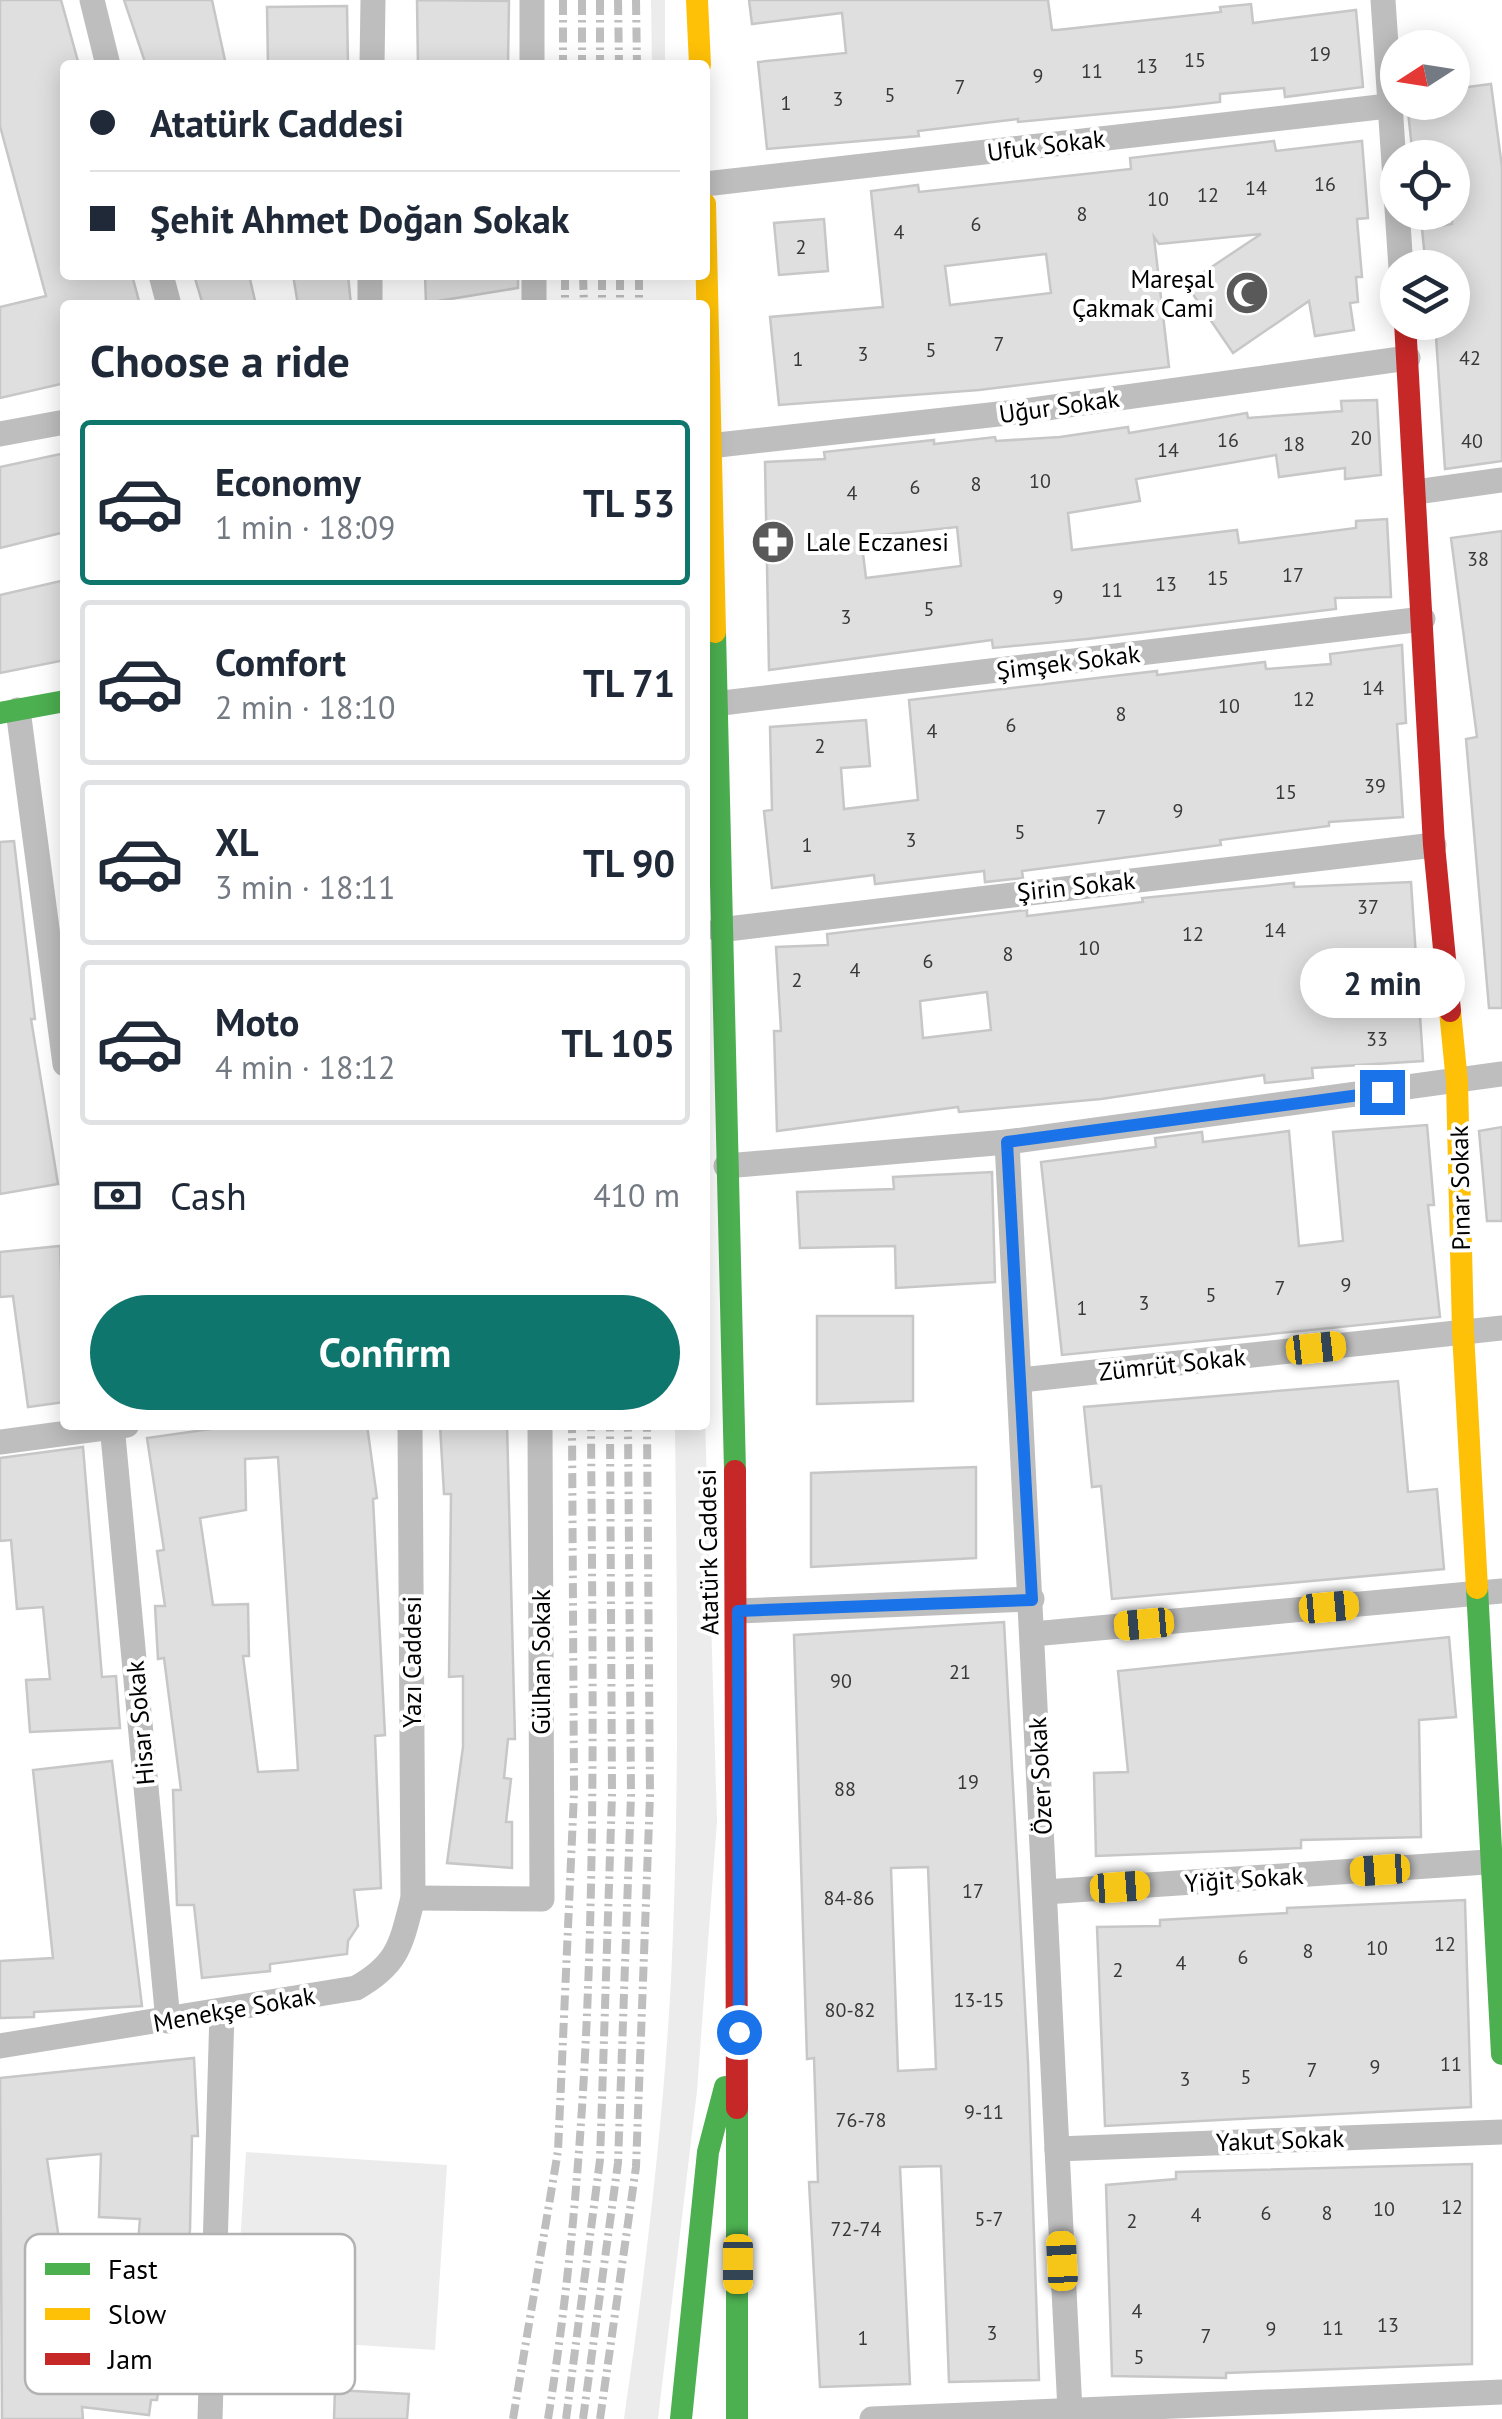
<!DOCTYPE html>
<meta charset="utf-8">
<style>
body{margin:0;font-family:"PT Sans",sans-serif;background:#f2f2f3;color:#1f2937;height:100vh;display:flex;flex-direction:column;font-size:38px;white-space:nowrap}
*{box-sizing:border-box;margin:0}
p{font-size:32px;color:#747a83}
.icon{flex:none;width:55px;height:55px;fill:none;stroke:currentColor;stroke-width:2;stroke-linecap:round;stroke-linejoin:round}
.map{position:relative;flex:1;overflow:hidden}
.drawer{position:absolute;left:60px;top:300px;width:650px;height:1130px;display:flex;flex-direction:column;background:#fff;border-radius:10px;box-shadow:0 5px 25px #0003}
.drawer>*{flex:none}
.top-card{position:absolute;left:60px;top:60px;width:650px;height:220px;border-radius:10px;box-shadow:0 5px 25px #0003;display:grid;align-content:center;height:220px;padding:0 30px;background:#fff}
.needle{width:65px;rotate:258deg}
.buttons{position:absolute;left:1380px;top:30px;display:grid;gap:20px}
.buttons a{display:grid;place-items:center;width:90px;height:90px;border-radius:50%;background:#fff;box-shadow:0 5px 25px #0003;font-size:50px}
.end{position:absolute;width:45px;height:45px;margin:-22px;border:12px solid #1a73e8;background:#fff;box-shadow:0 0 0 5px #fff}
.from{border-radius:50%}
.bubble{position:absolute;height:70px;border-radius:35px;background:#fff;box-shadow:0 5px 25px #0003;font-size:32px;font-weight:700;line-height:70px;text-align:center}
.car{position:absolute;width:30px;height:60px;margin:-30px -15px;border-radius:12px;box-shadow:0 0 8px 2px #0007;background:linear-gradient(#f5c518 24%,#345 0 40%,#f5c518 0 76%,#345 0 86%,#f5c518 0)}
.top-card b{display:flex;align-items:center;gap:35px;height:95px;font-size:38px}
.top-card b+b{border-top:2px solid #e0e1e3}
.top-card i{width:25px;height:25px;background:#1f2937}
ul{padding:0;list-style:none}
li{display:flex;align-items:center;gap:30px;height:165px;margin:0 20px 15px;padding:0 10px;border:5px solid #e0e1e3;border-radius:10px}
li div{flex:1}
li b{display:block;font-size:38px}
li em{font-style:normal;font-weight:700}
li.on{border-color:#0f766e}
li>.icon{width:90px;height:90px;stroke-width:1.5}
h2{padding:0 30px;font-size:45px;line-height:120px}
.pay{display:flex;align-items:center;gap:25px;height:110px;padding:0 30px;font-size:38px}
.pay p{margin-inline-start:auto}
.primary-button{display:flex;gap:20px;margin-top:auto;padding:20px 30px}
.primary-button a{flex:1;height:115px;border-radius:60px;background:#0f766e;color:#fff;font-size:40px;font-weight:700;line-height:115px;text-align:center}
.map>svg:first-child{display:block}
.green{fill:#ececec}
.building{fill:#dfdfdf;stroke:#c7c7c7;stroke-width:2.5;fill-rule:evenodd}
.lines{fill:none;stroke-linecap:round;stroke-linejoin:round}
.street{stroke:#bebebe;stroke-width:25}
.fast{stroke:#4caf50;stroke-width:22}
.slow{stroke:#ffc107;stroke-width:22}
.jam{stroke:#c62828;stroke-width:22}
.rail{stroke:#bebebe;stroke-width:8;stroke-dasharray:15 5 2.5 5;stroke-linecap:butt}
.route{stroke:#1a73e8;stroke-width:12}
.labels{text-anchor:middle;stroke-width:8;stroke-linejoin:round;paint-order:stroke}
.number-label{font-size:20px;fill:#383838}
.street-label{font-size:25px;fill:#000;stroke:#fff}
.poi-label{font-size:25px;fill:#000;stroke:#fff;text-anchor:end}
.key{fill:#fff;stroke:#b2b2b2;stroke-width:2.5}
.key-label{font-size:28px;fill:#000}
</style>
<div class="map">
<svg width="1502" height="2419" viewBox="0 0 1502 2419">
<rect width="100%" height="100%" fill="#fff"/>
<!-- green -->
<g class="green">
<polygon points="651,0 665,0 665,65 652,65"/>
<path d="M705 1418 717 1821 697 2091 658 2419H624C645 2274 663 2127 671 1980 680 1795 677 1610 675 1425H705Z"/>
<polygon points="246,2152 447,2165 435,2350 234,2337"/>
</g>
<!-- building -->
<g class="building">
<polygon points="0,0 61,0 79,65 65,65 65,275 132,275 140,305 65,305 65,383 0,398 0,307 46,296 0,126"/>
<polygon points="124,0 212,0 226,65 146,65"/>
<polygon points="417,0 509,1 508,65 418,65"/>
<polygon points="749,0 1048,0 1052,30 1057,30 1221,12 1220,7 1251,4 1253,23 1356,10 1363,87 1285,97 1284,88 1220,94 1220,102 1176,107 1018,122 1018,119 918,131 919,136 767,149 758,62 846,53 842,13 752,24"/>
<polygon points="347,6 348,65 268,65 267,7"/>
<polygon points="1491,84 1502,167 1502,461 1445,469 1435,322 1452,322 1452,268 1426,268 1422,229 1452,224 1452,158 1413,158 1407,102 1452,102 1452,89"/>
<path d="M1274 141 1276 151 1362 141 1368 218 1357 219 1362 277H1356L1358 302 1350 303 1354 330 1315 336 1309 301 1233 353 1186 284 1261 234 1159 244 1154 237 1169 367 979 390 779 405 770 317 883 307 871 191 918 185 919 192 1131 169 1130 158ZM1046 254 1051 293 950 305 945 266Z"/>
<polygon points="824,219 828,271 779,275 774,223"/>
<polygon points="194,275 249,275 256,305 203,305"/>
<polygon points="293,275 348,275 351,305 298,305"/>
<polygon points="425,275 518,275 518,288 426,303"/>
<path d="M1377 400 1381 475 1345 479V468L1279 477 1276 455 1136 479 1140 501 1068 513 1072 550 1237 530 1239 543 1356 528V521L1387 519 1391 597 1335 598 1336 609 1087 639 993 648 992 640 769 670 765 462 825 459 824 452 934 440V444L995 437 996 441 1060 437 1128 427 1129 433 1247 413 1248 418 1342 411 1341 401ZM957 527 961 566 866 578 861 537Z"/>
<polygon points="65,453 65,532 0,548 0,467"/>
<polygon points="1502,531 1502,1008 1489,1008 1466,739 1477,737 1451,538"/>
<polygon points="65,580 65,660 0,673 0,595"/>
<polygon points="1402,645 1406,723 1397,724 1403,817 1329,822 1329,826 1220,840 1221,845 1022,871 1023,878 985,882 984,871 875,884 874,875 772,888 764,811 772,810 770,727 866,720 870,766 841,768 844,809 918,800 909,700 1157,671 1157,675 1265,662 1266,669 1331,664 1330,654"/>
<polygon points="14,841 35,1019 31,1019 58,1184 0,1194 0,842"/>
<path d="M1411 882 1423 1061 1312 1068 1313 1078 1265 1083 1264 1075 1101 1099 959 1112 958 1107 777 1131 774 1031H781L776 947 828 945 827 934 1027 910V916L1143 902 1142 898 1294 883V887ZM987 992 991 1030 923 1038 920 1001Z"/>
<polygon points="1427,1125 1434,1205 1428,1205 1440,1317 1062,1355 1041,1162 1156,1147 1155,1138 1202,1132 1203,1142 1289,1131 1299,1246 1343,1241 1333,1132"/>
<polygon points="1502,1127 1502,1221 1487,1221 1479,1131"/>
<polygon points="992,1172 995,1282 896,1288 895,1246 800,1248 797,1192 894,1189 893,1177"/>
<polygon points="60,1246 65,1402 28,1407 13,1296 0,1297 0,1252"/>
<polygon points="817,1316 913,1316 913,1401 817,1404"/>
<polygon points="1398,1381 1408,1492 1437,1489 1444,1569 1112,1599 1101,1486 1092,1487 1084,1407"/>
<path d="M239 1425H367L377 1498 373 1499 385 1735 375 1736 381 1888 354 1890 358 1926 348 1941 347 1954 270 1964V1971L202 1978 194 1905H177L173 1790H181L164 1658 158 1659 155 1606H165L157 1551 164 1550 147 1438ZM278 1457 298 1770 258 1772 243 1656H249L248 1604 213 1605 200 1518 246 1510 245 1459Z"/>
<polygon points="440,1425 507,1425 515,1739 508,1739 504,1778 511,1779 506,1822 512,1822 512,1868 447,1863 463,1747 463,1676 449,1677 451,1494 444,1494"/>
<polygon points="83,1447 102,1677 116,1676 120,1728 30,1732 26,1680 50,1679 43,1607 17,1609 11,1540 0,1541 0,1458"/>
<polygon points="976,1467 976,1558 811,1567 811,1473"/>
<path d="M1004 1622 1028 2062 1039 2380 949 2382 941 2166 900 2167 910 2384 820 2387 809 2182H818L814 2058 807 2059 794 1635ZM928 1867 936 2069 898 2071 891 1868Z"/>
<polygon points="1449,1637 1456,1717 1419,1720 1421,1837 1301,1840 1301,1848 1096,1856 1094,1773 1128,1772 1118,1671"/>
<polygon points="112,1761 142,2006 34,2012 34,2017 0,2018 0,1961 53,1958 33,1770"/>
<polygon points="1465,1900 1471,2107 1105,2126 1097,1927 1160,1926 1160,1920 1287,1913 1287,1908"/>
<path d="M194 2058 198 2136H192L190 2230 185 2267 176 2266 172 2305 179 2306 173 2352 164 2350 157 2400H151L149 2415 82 2407 83 2419H2L0 2078ZM101 2154 99 2217 140 2219 131 2324 126 2323 121 2366 113 2369 78 2366 47 2159Z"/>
<polygon points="1472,2164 1472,2364 1226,2373 1226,2378 1112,2376 1106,2185 1176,2179 1176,2172"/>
<polygon points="335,2390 409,2394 407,2419 334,2419"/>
</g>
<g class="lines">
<!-- street -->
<g class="street">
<polyline points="92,0 108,65"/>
<polyline points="532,0 532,65"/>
<polyline points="1383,0 1401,268"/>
<polyline points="372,65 373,0"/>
<polyline points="705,184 1388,106"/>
<polyline points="161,275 169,305"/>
<polyline points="534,275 534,305"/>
<polyline points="370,305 370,275"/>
<polyline points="0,434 65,422"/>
<polyline points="709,446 1017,412 1408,358"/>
<polyline points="1416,492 1502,480"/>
<polyline points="714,704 1423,619"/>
<polyline points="18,710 65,1064"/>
<polyline points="719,930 1434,845"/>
<polyline points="1007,1142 1070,2411"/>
<polyline points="726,1166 1007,1142 1502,1074"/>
<polyline points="1021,1380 1502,1328"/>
<polyline points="112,1425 168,2021"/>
<polyline points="0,1442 127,1425"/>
<polyline points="738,1611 1032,1599"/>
<polyline points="1033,1634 1502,1591"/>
<polyline points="1045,1892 1502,1861"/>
<polyline points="413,1898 542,1899 540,1425"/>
<path d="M0 2046 356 1988C399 1964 401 1944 413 1898L410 1425"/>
<polyline points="1057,2149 1502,2132"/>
<polyline points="210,2419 222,2012"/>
<polyline points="872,2419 1502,2392"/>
</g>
<!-- fast -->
<g class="fast">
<polyline points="715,632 735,1471"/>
<polyline points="0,713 65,701"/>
<polyline points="1477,1588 1502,2054"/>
<polyline points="681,2419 708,2152 725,2087"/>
<polyline points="737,2419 737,2108"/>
</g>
<!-- slow -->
<g class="slow">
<polyline points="697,0 700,65"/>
<polyline points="705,204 715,632"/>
<polyline points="1450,1011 1457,1082 1463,1332 1477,1588"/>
</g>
<!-- jam -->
<g class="jam">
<polyline points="1405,322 1434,845 1450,1011"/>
<polyline points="735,1471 737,2108"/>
</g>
<!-- rail -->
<g class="rail">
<polyline points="563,0 563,65"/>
<polyline points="582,0 582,65"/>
<polyline points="600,0 600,65"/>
<polyline points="618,0 619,65"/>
<polyline points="636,0 637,65"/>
<polyline points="565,275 565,305"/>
<polyline points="583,275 584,305"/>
<polyline points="602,275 602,305"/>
<polyline points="620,275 620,305"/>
<polyline points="639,275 639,305"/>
<polyline points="513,2419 558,2151 574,1793 572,1425"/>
<path d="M548 2419C601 2090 593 1757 591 1425"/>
<polyline points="566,2419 600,2160 612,1794 610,1425"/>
<polyline points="583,2419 618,2163 631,1795 628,1425"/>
<polyline points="600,2419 636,2167 650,1795 647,1425"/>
</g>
</g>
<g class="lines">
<!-- route -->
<polyline class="route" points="739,2032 738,1611 1032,1600 1007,1142 1382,1092"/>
</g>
<!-- icons -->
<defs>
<g id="mosque-disc" transform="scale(2.25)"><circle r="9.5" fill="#595959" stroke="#fff"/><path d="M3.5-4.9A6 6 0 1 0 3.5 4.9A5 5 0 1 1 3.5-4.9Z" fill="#fff"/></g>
<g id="pharmacy-disc" transform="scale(2.25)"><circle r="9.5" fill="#595959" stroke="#fff"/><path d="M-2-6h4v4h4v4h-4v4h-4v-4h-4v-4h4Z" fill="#fff"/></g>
</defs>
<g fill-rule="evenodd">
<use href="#mosque-disc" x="1247" y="293"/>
<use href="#pharmacy-disc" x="773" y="542"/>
</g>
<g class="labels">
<!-- number labels -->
<g class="number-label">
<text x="1320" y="61">19</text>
<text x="1195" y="67">15</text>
<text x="1147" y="73">13</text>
<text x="1092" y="78">11</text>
<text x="1038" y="83">9</text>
<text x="960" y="94">7</text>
<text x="890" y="102">5</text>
<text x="838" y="106">3</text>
<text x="786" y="110">1</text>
<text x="1325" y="191">16</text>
<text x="1256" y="195">14</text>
<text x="1208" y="202">12</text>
<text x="1158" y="206">10</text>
<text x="1082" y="221">8</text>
<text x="976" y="231">6</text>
<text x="899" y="239">4</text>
<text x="801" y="254">2</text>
<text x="999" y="351">7</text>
<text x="931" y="357">5</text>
<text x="863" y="361">3</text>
<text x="1470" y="365">42</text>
<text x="798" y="366">1</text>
<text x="1361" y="445">20</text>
<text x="1228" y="447">16</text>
<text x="1472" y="448">40</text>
<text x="1294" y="451">18</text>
<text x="1168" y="457">14</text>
<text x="1040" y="488">10</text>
<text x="976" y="491">8</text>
<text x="915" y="494">6</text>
<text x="852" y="500">4</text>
<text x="1478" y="566">38</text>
<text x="1293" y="582">17</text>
<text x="1218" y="585">15</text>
<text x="1166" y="591">13</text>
<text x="1112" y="597">11</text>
<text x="1058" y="604">9</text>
<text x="929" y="616">5</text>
<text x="846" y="624">3</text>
<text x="1373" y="695">14</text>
<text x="1304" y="706">12</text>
<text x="1229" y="713">10</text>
<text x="1121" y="721">8</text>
<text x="1011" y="732">6</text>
<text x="932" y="738">4</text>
<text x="820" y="753">2</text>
<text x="1375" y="793">39</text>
<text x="1286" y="799">15</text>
<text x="1178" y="818">9</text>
<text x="1101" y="824">7</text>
<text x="1020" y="839">5</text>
<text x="911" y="847">3</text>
<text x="807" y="852">1</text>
<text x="1368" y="914">37</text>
<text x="1275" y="937">14</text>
<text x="1193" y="941">12</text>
<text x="1089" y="955">10</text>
<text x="1008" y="961">8</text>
<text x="928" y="968">6</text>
<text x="855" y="977">4</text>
<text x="797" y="987">2</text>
<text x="1377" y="1046">33</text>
<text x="1346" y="1292">9</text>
<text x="1280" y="1295">7</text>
<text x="1211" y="1302">5</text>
<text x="1144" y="1310">3</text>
<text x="1082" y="1315">1</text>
<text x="960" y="1679">21</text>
<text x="841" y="1688">90</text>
<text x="968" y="1789">19</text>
<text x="845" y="1796">88</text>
<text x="973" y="1898">17</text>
<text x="849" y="1905">84-86</text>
<text x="1445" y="1951">12</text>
<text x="1377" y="1955">10</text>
<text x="1308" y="1958">8</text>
<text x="1243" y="1964">6</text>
<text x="1181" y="1970">4</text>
<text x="1118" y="1977">2</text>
<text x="979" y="2007">13-15</text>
<text x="850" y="2017">80-82</text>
<text x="1451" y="2071">11</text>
<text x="1375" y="2074">9</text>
<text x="1312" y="2077">7</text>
<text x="1246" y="2084">5</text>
<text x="1185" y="2086">3</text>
<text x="984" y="2119">9-11</text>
<text x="861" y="2127">76-78</text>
<text x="1452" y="2214">12</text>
<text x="1384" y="2216">10</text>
<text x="1266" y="2220">6</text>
<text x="1327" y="2220">8</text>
<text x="1196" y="2222">4</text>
<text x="989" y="2226">5-7</text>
<text x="1132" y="2228">2</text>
<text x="856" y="2236">72-74</text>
<text x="1137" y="2318">4</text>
<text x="1388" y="2332">13</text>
<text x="1333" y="2335">11</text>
<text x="1271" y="2336">9</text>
<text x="992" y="2340">3</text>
<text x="1206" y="2343">7</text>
<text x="863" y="2345">1</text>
<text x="1139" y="2364">5</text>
</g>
<!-- street labels -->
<g class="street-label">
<text transform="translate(1046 145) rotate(-7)" y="9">Ufuk Sokak</text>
<text transform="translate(1059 406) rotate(-8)" y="9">Uğur Sokak</text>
<text transform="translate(1068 662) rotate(-7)" y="9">Şimşek Sokak</text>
<text transform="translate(1076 886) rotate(-6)" y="9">Şirin Sokak</text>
<text transform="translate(1460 1188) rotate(-91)" y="9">Pınar Sokak</text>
<text transform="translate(1172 1364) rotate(-6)" y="9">Zümrüt Sokak</text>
<text transform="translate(708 1552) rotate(-91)" y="9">Atatürk Caddesi</text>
<text transform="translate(412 1662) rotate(-90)" y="9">Yazı Caddesi</text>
<text transform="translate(541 1662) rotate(-90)" y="9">Gülhan Sokak</text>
<text transform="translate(140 1723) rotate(-95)" y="9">Hisar Sokak</text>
<text transform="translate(1040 1776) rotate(-93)" y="9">Özer Sokak</text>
<text transform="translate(1244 1879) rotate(-4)" y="9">Yiğit Sokak</text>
<text transform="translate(234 2009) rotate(-10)" y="9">Menekşe Sokak</text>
<text transform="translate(1280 2140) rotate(-2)" y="9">Yakut Sokak</text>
</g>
<!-- poi labels -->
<g class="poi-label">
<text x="1214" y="288">Mareşal<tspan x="1214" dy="29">Çakmak Cami</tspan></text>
<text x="806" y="551" text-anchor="start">Lale Eczanesi</text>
</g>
</g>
<!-- legend -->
<rect x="25" y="2234" width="330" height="160" rx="15" class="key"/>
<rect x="45" y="2263" width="45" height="12" fill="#4caf50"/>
<rect x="45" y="2308" width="45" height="12" fill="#ffc107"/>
<rect x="45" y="2353" width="45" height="12" fill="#c62828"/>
<g class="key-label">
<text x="108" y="2279">Fast</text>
<text x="108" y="2324">Slow</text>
<text x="108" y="2369">Jam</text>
</g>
</svg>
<div class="buttons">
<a><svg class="needle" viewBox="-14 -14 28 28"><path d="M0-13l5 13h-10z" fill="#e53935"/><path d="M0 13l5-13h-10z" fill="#747a83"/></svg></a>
<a><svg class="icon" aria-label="locate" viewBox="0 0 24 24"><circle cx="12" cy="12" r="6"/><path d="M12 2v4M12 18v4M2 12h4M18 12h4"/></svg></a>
<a><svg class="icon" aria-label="layers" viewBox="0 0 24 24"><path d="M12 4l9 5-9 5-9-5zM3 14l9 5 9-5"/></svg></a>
</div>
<i class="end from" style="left:739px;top:2032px"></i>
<i class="end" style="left:1382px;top:1092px"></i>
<div class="bubble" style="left:1300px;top:948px;width:165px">2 min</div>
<i class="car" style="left:1316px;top:1348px;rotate:84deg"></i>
<i class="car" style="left:1329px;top:1607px;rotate:85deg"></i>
<i class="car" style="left:1144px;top:1624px;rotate:265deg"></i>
<i class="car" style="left:1380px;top:1870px;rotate:266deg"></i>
<i class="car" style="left:1120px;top:1887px;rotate:86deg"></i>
<i class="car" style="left:1062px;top:2261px;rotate:357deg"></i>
<i class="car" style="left:738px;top:2264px;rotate:180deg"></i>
<div class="top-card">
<b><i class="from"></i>Atatürk Caddesi</b>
<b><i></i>Şehit Ahmet Doğan Sokak</b>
</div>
<section class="drawer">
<h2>Choose a ride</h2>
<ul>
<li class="on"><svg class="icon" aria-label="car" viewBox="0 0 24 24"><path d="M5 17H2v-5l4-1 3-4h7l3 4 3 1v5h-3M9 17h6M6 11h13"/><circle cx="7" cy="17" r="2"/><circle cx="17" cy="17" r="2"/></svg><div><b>Economy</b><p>1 min · 18:09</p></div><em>TL 53</em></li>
<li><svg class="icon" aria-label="car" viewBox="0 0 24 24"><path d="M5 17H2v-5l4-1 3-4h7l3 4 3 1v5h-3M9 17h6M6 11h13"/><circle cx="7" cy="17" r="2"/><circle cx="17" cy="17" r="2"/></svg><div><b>Comfort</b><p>2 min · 18:10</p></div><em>TL 71</em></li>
<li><svg class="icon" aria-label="car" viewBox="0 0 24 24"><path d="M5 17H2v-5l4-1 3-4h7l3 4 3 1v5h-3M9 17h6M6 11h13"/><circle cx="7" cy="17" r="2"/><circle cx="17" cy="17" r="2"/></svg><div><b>XL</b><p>3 min · 18:11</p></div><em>TL 90</em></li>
<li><svg class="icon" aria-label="car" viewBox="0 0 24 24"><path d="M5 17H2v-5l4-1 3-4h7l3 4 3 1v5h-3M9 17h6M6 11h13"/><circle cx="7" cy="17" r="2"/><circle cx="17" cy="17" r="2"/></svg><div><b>Moto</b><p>4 min · 18:12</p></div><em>TL 105</em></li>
</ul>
<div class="pay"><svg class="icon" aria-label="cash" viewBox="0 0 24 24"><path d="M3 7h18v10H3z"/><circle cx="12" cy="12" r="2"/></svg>Cash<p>410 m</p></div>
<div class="primary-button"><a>Confirm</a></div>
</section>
</div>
